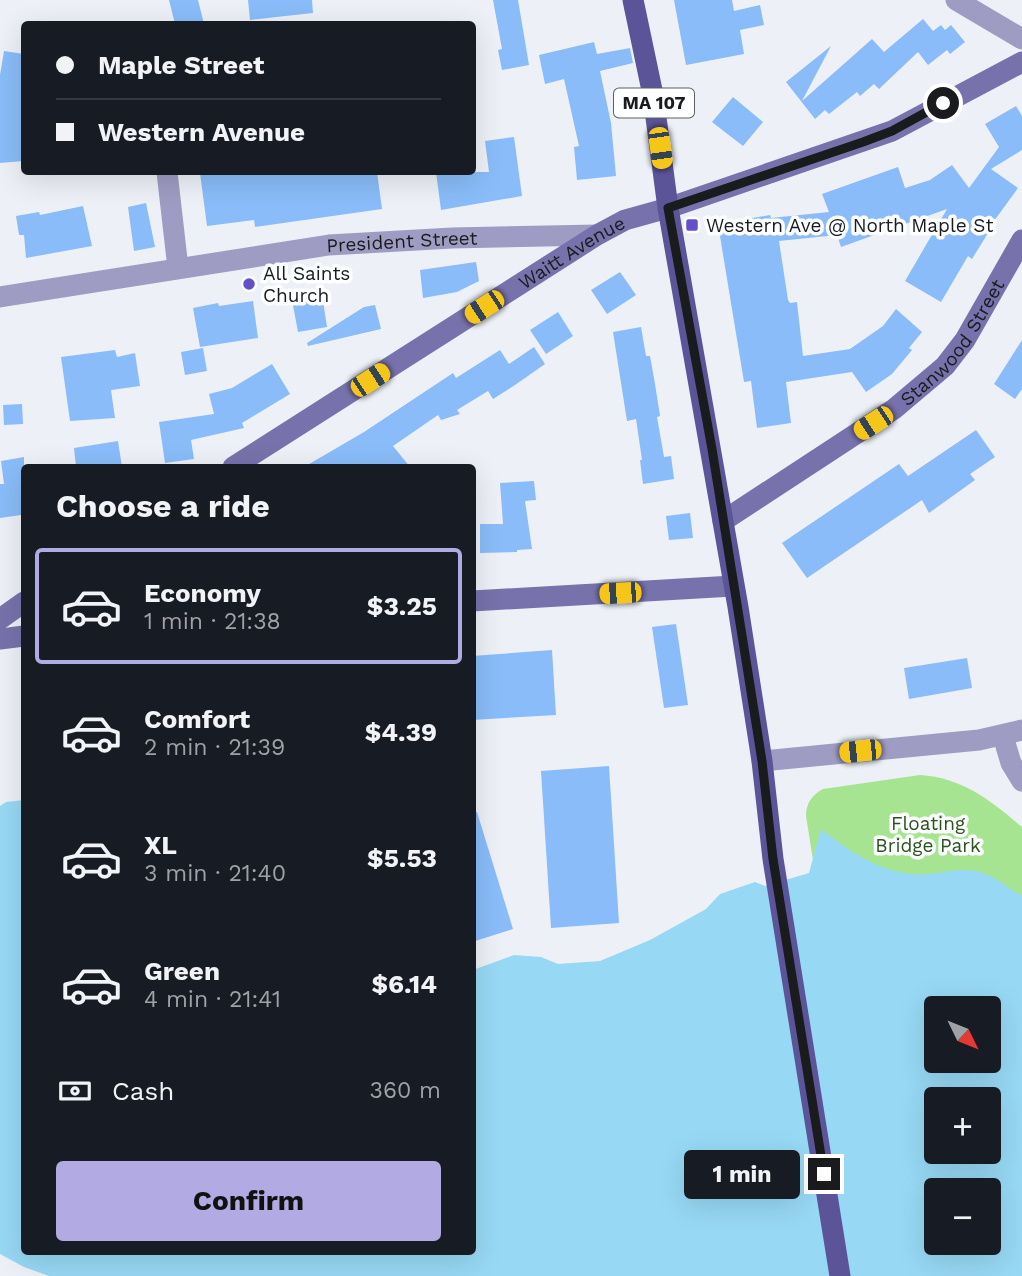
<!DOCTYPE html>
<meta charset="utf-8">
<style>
body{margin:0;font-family:"Work Sans",sans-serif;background:#242831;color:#f1f3f6;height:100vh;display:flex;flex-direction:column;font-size:26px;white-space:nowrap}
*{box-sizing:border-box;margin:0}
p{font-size:23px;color:#9ea1a6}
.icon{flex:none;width:38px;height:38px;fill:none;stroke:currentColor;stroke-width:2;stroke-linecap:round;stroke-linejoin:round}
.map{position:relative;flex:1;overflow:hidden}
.sheet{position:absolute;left:21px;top:464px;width:455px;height:791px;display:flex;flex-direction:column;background:#171b24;border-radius:7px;box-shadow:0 7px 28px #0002}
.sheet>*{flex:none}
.guide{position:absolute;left:21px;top:21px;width:455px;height:154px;border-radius:7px;box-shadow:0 7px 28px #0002;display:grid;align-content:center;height:154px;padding:0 35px;background:#171b24}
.needle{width:46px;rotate:133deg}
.buttons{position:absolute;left:924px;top:996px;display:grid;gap:14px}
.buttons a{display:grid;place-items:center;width:77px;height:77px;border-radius:7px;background:#171b24;box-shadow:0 7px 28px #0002;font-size:35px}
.end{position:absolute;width:32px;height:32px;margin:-16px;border:9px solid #1a1b1d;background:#fff;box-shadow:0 0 0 4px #fff}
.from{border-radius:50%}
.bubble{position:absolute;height:49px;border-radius:7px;background:#171b24;box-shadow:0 7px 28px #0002;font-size:23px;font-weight:700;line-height:49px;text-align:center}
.car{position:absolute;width:21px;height:42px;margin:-21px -10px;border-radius:9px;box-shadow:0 0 5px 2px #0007;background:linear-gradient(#f5c518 24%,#345 0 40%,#f5c518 0 76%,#345 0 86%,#f5c518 0)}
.guide b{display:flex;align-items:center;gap:24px;height:66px;font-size:26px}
.guide b+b{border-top:2px solid #363941}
.guide i{width:18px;height:18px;background:#f1f3f6}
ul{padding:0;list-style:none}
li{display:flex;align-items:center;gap:21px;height:116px;margin:0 14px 10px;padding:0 21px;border:4px solid transparent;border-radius:7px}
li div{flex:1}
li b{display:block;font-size:26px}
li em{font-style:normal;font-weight:700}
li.selected{border-color:#b2aae2}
li>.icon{width:63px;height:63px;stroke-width:1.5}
h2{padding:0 35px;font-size:32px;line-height:84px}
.pay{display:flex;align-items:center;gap:18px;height:77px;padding:0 35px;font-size:26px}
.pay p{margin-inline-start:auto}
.action{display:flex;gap:14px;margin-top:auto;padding:14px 35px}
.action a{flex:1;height:80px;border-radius:7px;background:#b2aae2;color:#111;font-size:28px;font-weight:700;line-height:80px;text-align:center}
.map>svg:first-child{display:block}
.green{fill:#a6e492}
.water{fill:#97d8f4;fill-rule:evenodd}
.building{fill:#89bcf8}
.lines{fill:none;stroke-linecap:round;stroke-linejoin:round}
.street{stroke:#9e9cc3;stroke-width:21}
.secondary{stroke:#7772ab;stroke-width:21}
.primary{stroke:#5c5498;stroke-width:21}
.route{stroke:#1a1b1d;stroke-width:9}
.poi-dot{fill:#6650c9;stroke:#fdfeff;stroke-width:2.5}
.labels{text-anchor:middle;stroke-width:7;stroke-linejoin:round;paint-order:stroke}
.shield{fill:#fdfeff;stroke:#5e5f61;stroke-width:2}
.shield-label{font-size:18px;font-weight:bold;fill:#1a1b1d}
.poi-label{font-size:19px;fill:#1a1b1d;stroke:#fdfeff;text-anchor:start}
.street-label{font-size:19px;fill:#1a1b1d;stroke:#fdfeff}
.park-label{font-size:19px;fill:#2a521c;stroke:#fdfeff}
</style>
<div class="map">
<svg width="1022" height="1276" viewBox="0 0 1022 1276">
<rect width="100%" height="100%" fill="#edf1f7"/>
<!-- green -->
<path class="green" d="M920 775C963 778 990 800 1022 827V939L817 885 806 816C806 803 812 795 823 789Z"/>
<!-- water -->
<path class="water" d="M24 800V1251H472L473 970 514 955 541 957 558 964 600 961 650 940 706 909 720 894 755 882 765 886 809 873 821 829C851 853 886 877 927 874 944 873 963 867 980 872 996 877 1008 888 1022 896V1276H49L24 1267 0 1254V806L6 802ZM936 1008H989V1060H936ZM936 1099H989V1152H936ZM936 1190H989V1242H936Z"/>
<!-- building -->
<g class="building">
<polygon points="169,0 198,0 204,24 175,24"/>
<polygon points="248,0 312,0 313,13 250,20"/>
<polygon points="493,0 518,0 529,65 502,70 498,50 502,49"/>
<polygon points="674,0 732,0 734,11 760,5 764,25 740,30 744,54 686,65"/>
<polygon points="923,19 933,31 941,25 945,30 951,25 965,42 950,54 947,50 928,65 918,52 879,89 874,84 860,96 857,92 829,114 825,110 815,119 786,82 831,46 802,101 872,39 884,52"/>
<polygon points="594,42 597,54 630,48 633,63 600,71 611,123 616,176 577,180 574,147 579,146 564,79 545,84 539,55"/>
<polygon points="4,51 24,54 24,161 0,163 0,75"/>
<polygon points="733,97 763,122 743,146 712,122"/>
<polygon points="1016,106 1022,116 1022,150 991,169 1018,188 986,232 988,233 972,259 968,256 941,302 905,281 947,209 841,247 837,235 779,241 788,300 790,303 797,302 803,356 850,349 883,326 896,309 922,332 909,348 912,350 892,374 866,392 852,372 786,382 791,423 757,428 751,381 744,382 718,224 770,215 771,218 829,212 822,194 898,167 905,188 930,180 952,165 969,188 999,147 985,124"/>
<polygon points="514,137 522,196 441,210 436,172 489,172 485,141"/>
<polygon points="213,172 377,172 382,209 255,227 254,220 207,226 200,173"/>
<polygon points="146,203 155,247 134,251 128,207"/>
<polygon points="83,206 92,246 26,258 24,235 19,235 16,216 39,212 40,215"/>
<polygon points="476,262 479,281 457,292 423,298 420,270"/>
<polygon points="620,272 636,295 607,314 591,290"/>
<polygon points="322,295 327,327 298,332 292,300"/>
<polygon points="253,301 258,338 200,347 193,308 218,303 219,306"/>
<polygon points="375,305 381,329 308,346 307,343 364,307"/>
<polygon points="558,312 573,336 546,354 530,330"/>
<polygon points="641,327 646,356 650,356 655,384 660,416 657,417 664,457 671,456 674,479 643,484 640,460 642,460 636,419 627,421 613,332"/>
<polygon points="1022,340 1022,389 1015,399 994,384"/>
<polygon points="534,347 545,364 515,385 493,399 488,391 457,410 460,414 441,420 438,415 393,446 410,467 304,467 364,432 453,373 456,378 500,350 509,364"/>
<polygon points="203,348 207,371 185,375 181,352"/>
<polygon points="115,350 117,357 135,353 140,386 111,390 115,418 70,421 61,357"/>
<polygon points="272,364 290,394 242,423 244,428 191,440 194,459 165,463 159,422 214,414 209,394 232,388"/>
<polygon points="22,404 23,424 4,425 3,405"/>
<polygon points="976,430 995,457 970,474 975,480 929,513 922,500 807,578 782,543 899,464 908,476"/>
<polygon points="118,441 122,467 76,467 74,448"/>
<polygon points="24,457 24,510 21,510 21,515 0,518 0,484 4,484 1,461"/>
<polygon points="534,481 536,500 525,501 532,549 517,550 517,552 480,553 480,524 503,524 500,483"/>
<polygon points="690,513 693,538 669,540 666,516"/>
<polygon points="676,624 688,705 664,708 652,627"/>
<polygon points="552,650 556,715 472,720 472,656"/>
<polygon points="967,658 972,688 909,699 904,668"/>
<polygon points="609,766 619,923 551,928 541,771"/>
<polygon points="477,812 513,929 472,942 472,813"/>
</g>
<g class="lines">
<!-- street -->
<g class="street">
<polyline points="956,0 1022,39"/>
<polyline points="167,172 178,268"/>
<path id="s1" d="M0 297 329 245 452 238 597 235"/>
<polyline points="1003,736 1011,763 1022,781"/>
<polyline points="762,761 979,740 1022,730"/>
</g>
<!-- secondary -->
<g class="secondary">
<path id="s2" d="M233 467 597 235 625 220 668 208 892 131 1022 62"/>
<path id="s3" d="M723 521 894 409 945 366 965 340 1022 240"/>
<polyline points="472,601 733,586"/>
<polyline points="0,619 24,602"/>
<polyline points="0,639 24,636"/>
</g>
<!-- primary -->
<polyline class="primary" points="633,0 653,95 668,208 738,607 762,761 773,859 840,1276"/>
</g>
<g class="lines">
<!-- route -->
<polyline class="route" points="824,1174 773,859 762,761 749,679 712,449 668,208 863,142 892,131 943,103"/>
</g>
<!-- markers -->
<g class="poi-dot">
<rect x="685" y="218" width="14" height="14" rx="3.5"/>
<circle cx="249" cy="284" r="7"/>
</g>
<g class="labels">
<!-- shield labels -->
<rect class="shield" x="614" y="88.5" width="80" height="29" rx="5"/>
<g class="shield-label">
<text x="654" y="109">MA 107</text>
</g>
<!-- poi labels -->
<g class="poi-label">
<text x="706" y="232">Western Ave @ North Maple St</text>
<text x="263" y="280">All Saints<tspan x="263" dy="22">Church</tspan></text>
</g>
<!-- street labels -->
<g class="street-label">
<text dy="7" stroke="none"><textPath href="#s1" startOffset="406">President Street</textPath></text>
<text dy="7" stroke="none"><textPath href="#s2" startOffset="401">Waitt Avenue</textPath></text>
<text dy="7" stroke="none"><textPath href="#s3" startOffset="294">Stanwood Street</textPath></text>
</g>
<!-- park labels -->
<g class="park-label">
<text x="928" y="830">Floating<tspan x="928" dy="22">Bridge Park</tspan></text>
</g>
</g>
</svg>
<div class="buttons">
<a><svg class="needle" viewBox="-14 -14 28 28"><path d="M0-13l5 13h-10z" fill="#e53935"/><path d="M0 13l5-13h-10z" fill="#9ea1a6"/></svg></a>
<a>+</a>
<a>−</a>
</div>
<i class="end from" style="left:943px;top:103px"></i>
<i class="end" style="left:824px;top:1174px"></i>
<div class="bubble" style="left:684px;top:1150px;width:116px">1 min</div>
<i class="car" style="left:660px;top:148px;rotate:172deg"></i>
<i class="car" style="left:484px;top:307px;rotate:237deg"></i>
<i class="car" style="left:370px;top:380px;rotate:57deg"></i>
<i class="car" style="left:873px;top:423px;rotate:237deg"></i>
<i class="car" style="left:620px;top:593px;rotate:267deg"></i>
<i class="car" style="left:860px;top:751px;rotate:264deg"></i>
<div class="guide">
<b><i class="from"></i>Maple Street</b>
<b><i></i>Western Avenue</b>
</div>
<section class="sheet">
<h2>Choose a ride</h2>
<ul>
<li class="selected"><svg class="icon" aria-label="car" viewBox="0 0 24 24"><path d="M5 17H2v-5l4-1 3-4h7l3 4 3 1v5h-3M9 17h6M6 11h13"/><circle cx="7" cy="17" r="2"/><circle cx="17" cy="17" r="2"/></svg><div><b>Economy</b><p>1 min · 21:38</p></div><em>$3.25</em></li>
<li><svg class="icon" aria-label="car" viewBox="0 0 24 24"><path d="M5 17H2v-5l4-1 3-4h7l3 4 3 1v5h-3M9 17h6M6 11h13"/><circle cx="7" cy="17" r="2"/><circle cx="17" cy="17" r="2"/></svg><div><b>Comfort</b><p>2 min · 21:39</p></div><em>$4.39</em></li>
<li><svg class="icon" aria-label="car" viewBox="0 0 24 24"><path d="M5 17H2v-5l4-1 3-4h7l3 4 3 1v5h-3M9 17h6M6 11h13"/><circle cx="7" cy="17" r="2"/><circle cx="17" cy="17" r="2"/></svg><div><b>XL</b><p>3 min · 21:40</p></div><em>$5.53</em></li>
<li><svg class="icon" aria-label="car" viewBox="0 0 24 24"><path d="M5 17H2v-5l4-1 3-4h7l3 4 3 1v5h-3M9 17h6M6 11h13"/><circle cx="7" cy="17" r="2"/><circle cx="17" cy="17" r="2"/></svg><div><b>Green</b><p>4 min · 21:41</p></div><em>$6.14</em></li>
</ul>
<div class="pay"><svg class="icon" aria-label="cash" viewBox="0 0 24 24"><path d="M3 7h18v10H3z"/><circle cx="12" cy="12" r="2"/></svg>Cash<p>360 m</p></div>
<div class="action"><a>Confirm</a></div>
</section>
</div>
